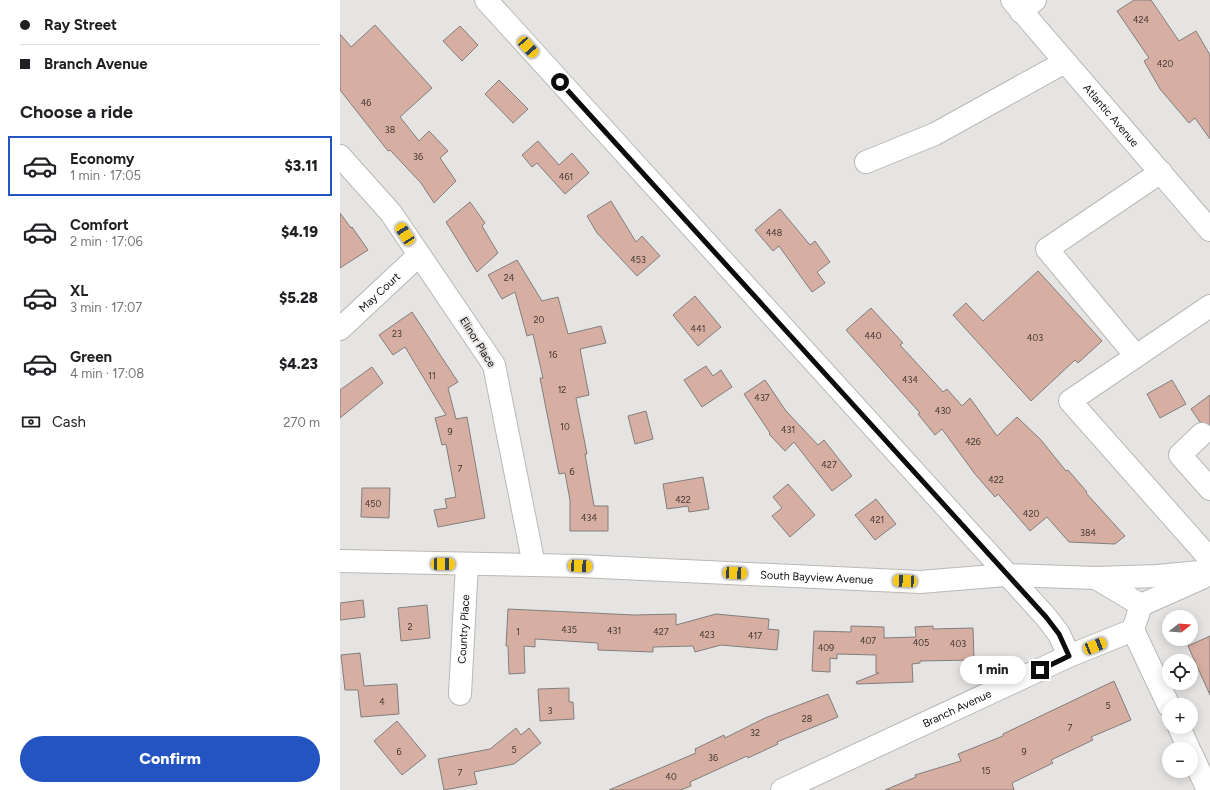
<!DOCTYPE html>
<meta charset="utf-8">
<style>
body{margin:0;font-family:Figtree,sans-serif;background:#f2f2f2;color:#202124;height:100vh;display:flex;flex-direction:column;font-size:15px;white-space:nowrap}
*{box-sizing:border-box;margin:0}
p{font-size:13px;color:#757577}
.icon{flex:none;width:22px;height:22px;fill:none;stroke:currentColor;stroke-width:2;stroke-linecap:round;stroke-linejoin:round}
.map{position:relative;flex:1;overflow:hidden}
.drawer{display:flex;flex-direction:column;background:#fff;width:340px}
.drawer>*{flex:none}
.hud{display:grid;align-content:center;height:88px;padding:0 20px;background:#fff}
.needle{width:26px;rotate:73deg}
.fabs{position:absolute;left:822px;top:610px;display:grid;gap:8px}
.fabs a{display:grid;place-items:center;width:36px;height:36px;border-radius:50%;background:#fff;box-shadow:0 2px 10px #0003;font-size:20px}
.end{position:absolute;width:18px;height:18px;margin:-9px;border:5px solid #0d0c0b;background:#fff;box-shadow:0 0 0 2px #fff}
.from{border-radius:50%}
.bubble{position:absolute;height:28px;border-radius:14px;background:#fff;box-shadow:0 2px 10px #0003;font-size:13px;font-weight:800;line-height:28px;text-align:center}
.car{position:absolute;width:12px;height:24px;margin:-12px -6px;border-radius:5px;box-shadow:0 0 3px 1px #0007;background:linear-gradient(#f5c518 24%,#345 0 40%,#f5c518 0 76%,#345 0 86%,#f5c518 0)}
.hud b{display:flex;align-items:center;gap:14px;height:38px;font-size:15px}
.hud b+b{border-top:1px solid #e0e0e0}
.hud i{width:10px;height:10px;background:#202124}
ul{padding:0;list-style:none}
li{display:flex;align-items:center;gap:12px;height:60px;margin:0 8px 6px;padding:0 12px;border:2px solid transparent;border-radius:0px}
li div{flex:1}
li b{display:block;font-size:15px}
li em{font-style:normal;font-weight:800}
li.selected{border-color:#2454c2}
li>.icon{width:36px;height:36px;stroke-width:1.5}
h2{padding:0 20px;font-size:18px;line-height:48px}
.pay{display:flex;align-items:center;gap:10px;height:44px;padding:0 20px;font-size:15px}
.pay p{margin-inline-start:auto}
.button{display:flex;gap:8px;margin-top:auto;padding:8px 20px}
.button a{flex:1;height:46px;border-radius:24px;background:#2454c2;color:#fff;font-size:16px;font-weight:800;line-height:46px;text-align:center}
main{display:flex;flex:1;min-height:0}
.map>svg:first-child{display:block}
.building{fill:#d7afa2;stroke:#817e7d}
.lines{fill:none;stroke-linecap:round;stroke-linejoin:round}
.minor-casing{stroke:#bab8b5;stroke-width:24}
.major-casing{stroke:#bab8b5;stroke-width:24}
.minor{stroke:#fff;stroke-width:22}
.major{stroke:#fff;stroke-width:22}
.route{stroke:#0d0c0b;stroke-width:5}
.labels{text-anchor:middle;stroke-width:4;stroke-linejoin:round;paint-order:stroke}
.number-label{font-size:9px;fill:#403531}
.street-label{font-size:11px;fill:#0d0c0b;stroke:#e6e4e2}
</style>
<main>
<section class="drawer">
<div class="hud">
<b><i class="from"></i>Ray Street</b>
<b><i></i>Branch Avenue</b>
</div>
<h2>Choose a ride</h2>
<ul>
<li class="selected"><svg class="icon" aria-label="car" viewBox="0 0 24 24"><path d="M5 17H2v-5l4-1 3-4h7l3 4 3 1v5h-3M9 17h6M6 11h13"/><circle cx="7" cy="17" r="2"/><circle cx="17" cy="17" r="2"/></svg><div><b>Economy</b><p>1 min · 17:05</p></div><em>$3.11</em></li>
<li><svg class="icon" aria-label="car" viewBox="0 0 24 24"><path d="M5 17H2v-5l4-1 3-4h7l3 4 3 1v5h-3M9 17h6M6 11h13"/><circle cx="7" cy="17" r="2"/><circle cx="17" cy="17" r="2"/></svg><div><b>Comfort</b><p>2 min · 17:06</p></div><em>$4.19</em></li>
<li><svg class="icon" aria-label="car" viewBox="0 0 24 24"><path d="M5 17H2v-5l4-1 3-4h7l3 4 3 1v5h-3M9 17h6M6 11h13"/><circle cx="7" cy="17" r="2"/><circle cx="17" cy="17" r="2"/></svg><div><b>XL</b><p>3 min · 17:07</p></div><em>$5.28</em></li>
<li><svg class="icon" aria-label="car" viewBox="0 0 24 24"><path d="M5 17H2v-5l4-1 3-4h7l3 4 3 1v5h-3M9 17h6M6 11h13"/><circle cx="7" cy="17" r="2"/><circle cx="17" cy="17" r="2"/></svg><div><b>Green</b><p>4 min · 17:08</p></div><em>$4.23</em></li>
</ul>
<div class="pay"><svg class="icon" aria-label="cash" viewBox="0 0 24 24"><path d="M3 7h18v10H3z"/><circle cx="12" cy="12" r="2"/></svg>Cash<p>270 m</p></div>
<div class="button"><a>Confirm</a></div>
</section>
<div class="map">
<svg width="870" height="790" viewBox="0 0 870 790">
<rect width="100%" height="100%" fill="#e6e4e2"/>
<!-- building -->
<g class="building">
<polygon points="794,0 811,0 839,41 856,31 870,55 870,139 855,118 849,123 820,89 804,61 809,58 777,11"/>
<polygon points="35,25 92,88 60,117 79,141 89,131 108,151 100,158 116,181 94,203 81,183 50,150 48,151 0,90 0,34 11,47"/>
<polygon points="120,26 138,45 122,61 103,41"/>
<polygon points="159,80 188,109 173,123 145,94"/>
<polygon points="198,141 219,165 232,153 249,173 225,194 197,163 192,167 182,155"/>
<polygon points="271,201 296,242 302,236 320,256 297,276 257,233 247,216"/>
<polygon points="130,202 145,223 142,226 158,253 137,272 106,222"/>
<polygon points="440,209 470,245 475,241 490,262 477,272 485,283 472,292 439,246 433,251 415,230"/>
<polygon points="0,213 11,228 12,227 28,250 0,268"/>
<polygon points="177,260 202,301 218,297 228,334 261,326 266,343 240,349 249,395 236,398 247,454 245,454 254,506 268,506 268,531 230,531 230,500 225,473 219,474 200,378 203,378 193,334 187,336 175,292 162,299 148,275"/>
<polygon points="698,271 762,341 738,363 735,360 691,401 613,315 626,303 643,321"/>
<polygon points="355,296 381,327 358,346 333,315"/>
<polygon points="531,308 563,343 560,345 603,392 607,389 622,406 630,398 657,436 677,417 701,440 726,471 728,470 747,492 746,493 785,536 775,544 729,542 707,517 690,531 658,494 655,497 635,474 602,429 595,435 578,414 580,413 506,330"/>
<polygon points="72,312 118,382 108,388 116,419 127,417 145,518 98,527 94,510 107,508 105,499 116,497 106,444 102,445 95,418 106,415 65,347 53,355 39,335"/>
<polygon points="366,366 373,376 381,370 392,387 362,407 344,380"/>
<polygon points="32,367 43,383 0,418 0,390"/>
<polygon points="425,380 446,411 478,445 484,440 512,476 492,491 454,442 445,451 429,434 430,433 404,394"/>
<polygon points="832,380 846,404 820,418 807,394"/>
<polygon points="870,395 870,425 860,422 851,409"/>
<polygon points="306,411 313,439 295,444 288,416"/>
<polygon points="363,477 369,509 349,512 348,506 327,509 323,484"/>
<polygon points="448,484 475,515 450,537 432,516 442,508 433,497"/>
<polygon points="22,488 50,488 49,518 21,517"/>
<polygon points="536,499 556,524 535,540 515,515"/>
<polygon points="23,600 25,617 0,620 0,603"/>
<polygon points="87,605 90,638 61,641 58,608"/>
<polygon points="168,609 294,615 336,614 336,625 376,614 429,619 428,629 439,630 437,650 381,645 355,652 353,646 313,647 313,652 258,650 258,643 195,639 195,647 184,646 185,673 169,674 168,646 166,646"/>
<polygon points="511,626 544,627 544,638 576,637 575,627 593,626 593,629 633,628 634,660 580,661 580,663 572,664 573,682 517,684 516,682 539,673 536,673 536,655 497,654 497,659 490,658 490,672 472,671 474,631 511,632"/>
<polygon points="870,636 870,695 848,646"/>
<polygon points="20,653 24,686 57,684 59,714 21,717 18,690 5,690 1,655"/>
<polygon points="774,681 791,720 751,737 753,740 711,760 713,763 672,783 674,790 545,790 576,777 575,775 621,761 618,754 663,736 663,734"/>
<polygon points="229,688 229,702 233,702 234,719 200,721 198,689"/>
<polygon points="488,694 498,717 437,742 438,744 408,758 407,756 350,782 351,786 341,790 269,790 356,753 355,749 384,735 385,738 425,718"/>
<polygon points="57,721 86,756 62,775 34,741"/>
<polygon points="176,728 181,735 189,728 201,743 174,764 134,772 137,784 104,790 98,759 150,749"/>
</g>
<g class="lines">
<!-- minor casing -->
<g class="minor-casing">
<g id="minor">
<polyline points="146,0 706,617 719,634 729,656"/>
<polyline points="681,12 695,0"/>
<polyline points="0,156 51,213 154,365 194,565"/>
<polyline points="526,162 595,134 725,62"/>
<polyline points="870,306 730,401 870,559"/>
<path id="s1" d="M0 329 79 255"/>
<polyline points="796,356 707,249 821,172"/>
<polyline points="862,434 840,455 870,489"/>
<path id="s2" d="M0 561 240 566 580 582 666 575 756 578 818 576 870 571"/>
<polyline points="756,578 801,605"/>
<polyline points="793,630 801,605 862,578"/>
<polyline points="793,630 829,706"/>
<path id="s3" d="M120 694 127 564"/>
<polyline points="839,727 849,749"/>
<polyline points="851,753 868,790"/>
<path id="s4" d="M442 790 729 656 793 630"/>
</g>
</g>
<!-- major casing -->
<g class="major-casing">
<g id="major">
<path id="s5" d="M672 0 870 230"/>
</g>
</g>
<!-- minor -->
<use href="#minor" class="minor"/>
<!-- major -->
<use href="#major" class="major"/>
</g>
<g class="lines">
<!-- route -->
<polyline class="route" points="220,82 706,617 719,634 729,656 700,670"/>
</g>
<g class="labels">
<!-- number labels -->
<g class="number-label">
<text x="801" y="23">424</text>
<text x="825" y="67">420</text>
<text x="26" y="106">46</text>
<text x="50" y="133">38</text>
<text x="78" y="160">36</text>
<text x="226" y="180">461</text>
<text x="434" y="236">448</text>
<text x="298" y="263">453</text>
<text x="169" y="281">24</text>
<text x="199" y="323">20</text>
<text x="358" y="332">441</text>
<text x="57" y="337">23</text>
<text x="533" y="339">440</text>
<text x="695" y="341">403</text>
<text x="213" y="358">16</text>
<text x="92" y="379">11</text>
<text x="570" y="383">434</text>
<text x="222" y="393">12</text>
<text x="422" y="401">437</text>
<text x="603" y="414">430</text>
<text x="225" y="430">10</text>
<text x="448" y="433">431</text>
<text x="110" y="435">9</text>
<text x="633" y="445">426</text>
<text x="489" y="468">427</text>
<text x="120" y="472">7</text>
<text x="232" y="475">6</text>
<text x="656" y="483">422</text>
<text x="343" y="503">422</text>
<text x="33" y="507">450</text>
<text x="691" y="517">420</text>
<text x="249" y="521">434</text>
<text x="537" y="523">421</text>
<text x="748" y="536">384</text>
<text x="70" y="630">2</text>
<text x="229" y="633">435</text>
<text x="274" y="634">431</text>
<text x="178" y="635">1</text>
<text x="321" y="635">427</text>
<text x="367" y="638">423</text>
<text x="415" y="639">417</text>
<text x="528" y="644">407</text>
<text x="581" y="646">405</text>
<text x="618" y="647">403</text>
<text x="486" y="651">409</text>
<text x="42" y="705">4</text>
<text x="768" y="709">5</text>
<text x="210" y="714">3</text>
<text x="467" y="722">28</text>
<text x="730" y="731">7</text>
<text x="415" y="736">32</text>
<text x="174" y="753">5</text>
<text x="59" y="755">6</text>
<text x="684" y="755">9</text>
<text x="373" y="761">36</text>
<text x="646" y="774">15</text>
<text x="120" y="776">7</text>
<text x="331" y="780">40</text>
</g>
<!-- street labels -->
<g class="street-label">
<text dy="4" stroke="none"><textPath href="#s5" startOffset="152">Atlantic Avenue</textPath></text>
<text dy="4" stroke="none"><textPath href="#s1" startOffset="54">May Court</textPath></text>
<text transform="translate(138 342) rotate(58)" y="4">Elinor Place</text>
<text dy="4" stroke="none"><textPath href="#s2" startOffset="477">South Bayview Avenue</textPath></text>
<text dy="4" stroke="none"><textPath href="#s3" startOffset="65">Country Place</textPath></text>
<text dy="4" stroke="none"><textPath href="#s4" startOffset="193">Branch Avenue</textPath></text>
</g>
</g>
</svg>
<div class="fabs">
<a><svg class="needle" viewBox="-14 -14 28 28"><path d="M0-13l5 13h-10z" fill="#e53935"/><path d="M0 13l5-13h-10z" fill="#757577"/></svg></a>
<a><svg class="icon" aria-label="locate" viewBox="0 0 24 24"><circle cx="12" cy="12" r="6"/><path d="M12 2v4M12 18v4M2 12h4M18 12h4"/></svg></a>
<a>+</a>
<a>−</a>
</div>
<i class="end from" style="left:220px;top:82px"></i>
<i class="end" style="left:700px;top:670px"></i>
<div class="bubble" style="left:620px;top:656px;width:66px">1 min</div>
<i class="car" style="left:188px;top:47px;rotate:138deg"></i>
<i class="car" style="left:65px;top:234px;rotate:327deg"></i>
<i class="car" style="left:103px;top:564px;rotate:91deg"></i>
<i class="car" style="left:240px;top:566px;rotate:93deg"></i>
<i class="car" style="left:395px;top:573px;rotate:93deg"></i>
<i class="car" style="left:565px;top:581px;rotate:273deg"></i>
<i class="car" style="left:755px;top:646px;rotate:68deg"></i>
</div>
</main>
